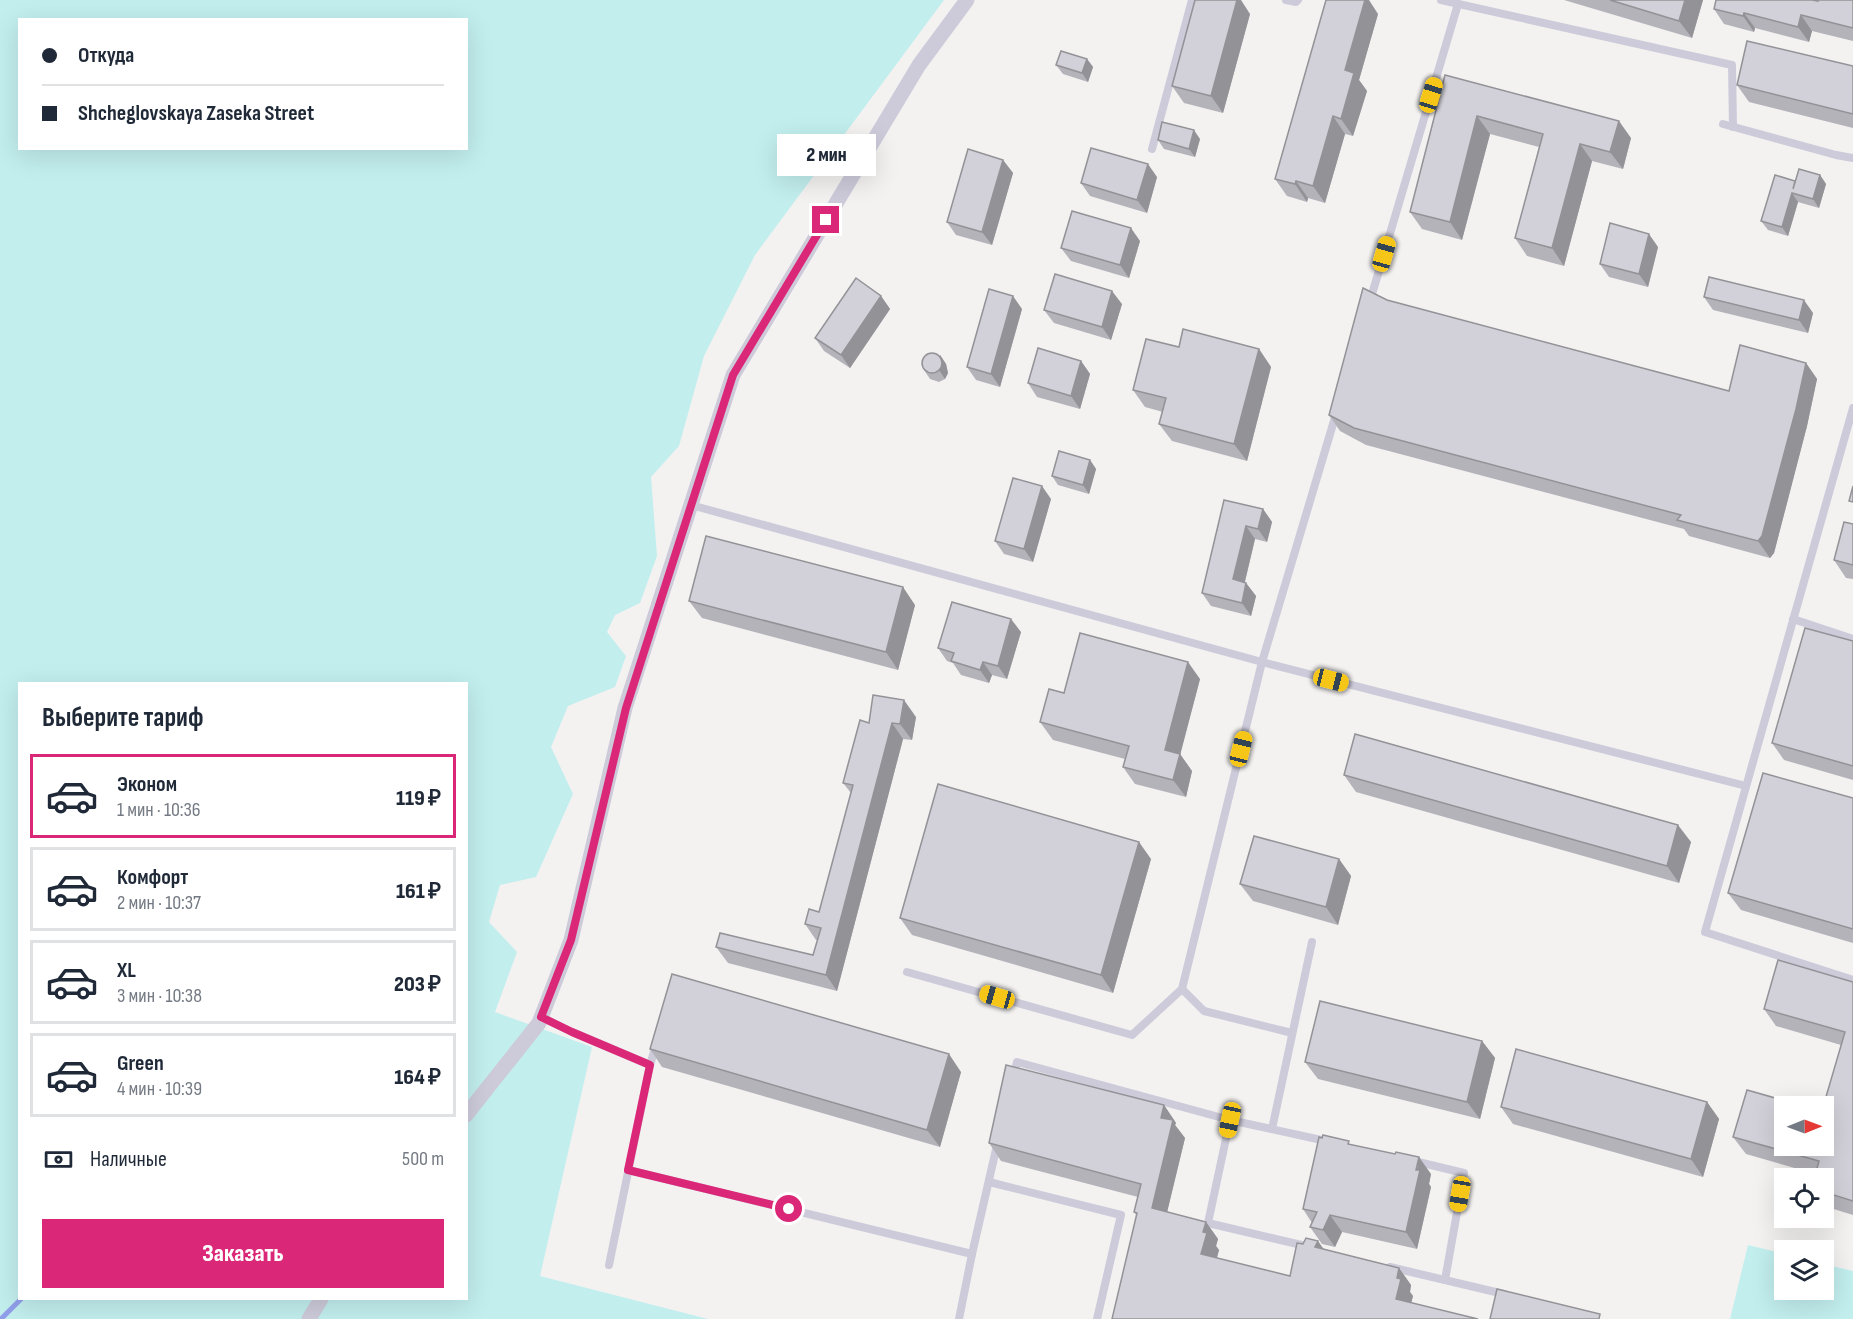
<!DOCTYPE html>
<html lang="ru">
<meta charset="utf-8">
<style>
body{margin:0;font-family:"Sofia Sans Condensed",sans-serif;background:#f6f6f7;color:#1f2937;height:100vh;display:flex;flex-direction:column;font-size:22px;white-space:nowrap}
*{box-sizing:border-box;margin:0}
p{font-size:20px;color:#747a83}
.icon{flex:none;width:33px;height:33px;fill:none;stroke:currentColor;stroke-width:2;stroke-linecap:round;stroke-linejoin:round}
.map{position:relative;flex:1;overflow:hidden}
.side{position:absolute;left:18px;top:682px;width:450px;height:618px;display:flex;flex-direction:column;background:#fff;border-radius:0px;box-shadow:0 6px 24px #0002}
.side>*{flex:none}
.guide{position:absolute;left:18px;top:18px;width:450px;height:132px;border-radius:0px;box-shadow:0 6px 24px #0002;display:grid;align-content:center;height:132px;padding:0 24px;background:#fff}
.needle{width:39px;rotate:89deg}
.fabs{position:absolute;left:1774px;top:1096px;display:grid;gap:12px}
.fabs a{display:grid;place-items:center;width:60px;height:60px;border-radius:0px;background:#fff;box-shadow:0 6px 24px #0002;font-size:30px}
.end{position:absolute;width:27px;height:27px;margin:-14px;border:8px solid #db2777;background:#fff;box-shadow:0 0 0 3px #fff}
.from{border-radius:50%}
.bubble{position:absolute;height:42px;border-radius:0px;background:#fff;box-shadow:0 6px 24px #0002;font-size:20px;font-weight:800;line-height:42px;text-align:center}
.car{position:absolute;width:18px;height:36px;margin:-18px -9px;border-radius:8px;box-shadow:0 0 4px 2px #0007;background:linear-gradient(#f5c518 24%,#345 0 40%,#f5c518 0 76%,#345 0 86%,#f5c518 0)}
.guide b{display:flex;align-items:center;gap:21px;height:57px;font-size:22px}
.guide b+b{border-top:2px solid #e0e1e3}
.guide i{width:15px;height:15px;background:#1f2937}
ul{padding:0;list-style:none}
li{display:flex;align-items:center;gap:18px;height:84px;margin:0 12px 9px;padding:0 12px;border:3px solid #e0e1e3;border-radius:0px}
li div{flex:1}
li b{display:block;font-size:22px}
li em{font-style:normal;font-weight:800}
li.selected{border-color:#db2777}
li>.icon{width:54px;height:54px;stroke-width:1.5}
h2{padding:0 24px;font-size:27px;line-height:72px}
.pay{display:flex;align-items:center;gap:15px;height:66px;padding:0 24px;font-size:22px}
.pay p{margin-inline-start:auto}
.cta{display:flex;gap:12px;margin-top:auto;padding:12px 24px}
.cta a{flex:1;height:69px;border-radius:0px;background:#db2777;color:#fff;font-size:24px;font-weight:800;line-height:69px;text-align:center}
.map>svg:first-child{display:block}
.green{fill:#c2eeee;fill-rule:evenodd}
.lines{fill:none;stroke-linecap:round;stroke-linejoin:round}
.stream{stroke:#919fea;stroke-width:5}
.service{stroke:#cdcbda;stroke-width:8}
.minor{stroke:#cdcbda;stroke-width:15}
.wall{fill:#b5b3ba}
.shaded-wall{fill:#939297}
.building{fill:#d2d0d8;stroke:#939297;stroke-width:1.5}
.route{stroke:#db2777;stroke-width:8}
</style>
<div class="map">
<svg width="1853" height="1319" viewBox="0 0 1853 1319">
<rect width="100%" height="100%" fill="#f3f2f1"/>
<!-- green -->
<g class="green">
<path d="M0 0H944L755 255 704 356 679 446 651 477 657 556 640 603 615 615 607 632 626 656 615 687 568 706 551 747 573 794 536 877 500 885 489 922 517 952 495 1012 592 1047 540 1276 708 1319H0ZM20 20H466V148H20ZM20 684H466V1299H20Z"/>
<polygon points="1748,1245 1785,1254 1785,1290 1824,1290 1824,1264 1853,1271 1853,1319 1730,1319"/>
</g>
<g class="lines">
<!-- stream -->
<polyline class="stream" points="1,1319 21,1299"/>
<!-- service -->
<g class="service">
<polyline points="1286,0 1296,2 1298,0"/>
<polyline points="1441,0 1732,65 1733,127"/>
<polyline points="1723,124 1836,155 1853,158"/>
<polyline points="1152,149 1192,0"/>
<polyline points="1370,301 1458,4"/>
<polyline points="1853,408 1705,932 1853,980"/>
<polyline points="691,505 1262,662 1746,786"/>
<polyline points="1793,619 1853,639"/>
<polyline points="907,972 1132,1035 1182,989 1262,662 1336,414"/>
<polyline points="1182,989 1204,1011 1292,1033"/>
<polyline points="541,1017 572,1032 650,1065"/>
<polyline points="1014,1075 1017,1062 1230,1120 1326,1141"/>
<polyline points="1230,1120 1208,1223 1306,1246"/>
<polyline points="1272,1129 1312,942"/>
<polyline points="1414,1161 1464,1173 1445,1280"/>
<polyline points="628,1170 972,1254 959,1319"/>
<polyline points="989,1182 1121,1215 1097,1319"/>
<polyline points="972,1254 997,1145"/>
<polyline points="609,1265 650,1065 656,1045"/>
<polyline points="1390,1267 1504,1294"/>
</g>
<!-- minor -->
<g class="minor">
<polyline points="466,1115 539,1023 571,940 625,708 733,375 919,65 967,0"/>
<polyline points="309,1319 321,1299"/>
</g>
</g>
<!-- wall -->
<g class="wall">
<polygon points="1564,0 1703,0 1692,38"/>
<polygon points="1853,0 1853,41 1812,31 1809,42 1755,28 1754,32 1724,24 1714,9 1818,1"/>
<polygon points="1250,14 1223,113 1184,103 1172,86"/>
<polygon points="1378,14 1359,80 1367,91 1353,136 1345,134 1325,203 1308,198 1307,202 1287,196 1275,179"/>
<polygon points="1087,59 1093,67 1088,82 1063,74 1056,65"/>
<polygon points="1853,66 1853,128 1749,102 1737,85"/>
<polygon points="1445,75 1631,138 1623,169 1592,161 1564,266 1527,256 1515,238 1539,147 1490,134 1462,240 1422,229 1410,212"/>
<polygon points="1200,139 1195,157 1164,149 1158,140"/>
<polygon points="1003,160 1013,173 992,245 956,235 947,222"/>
<polygon points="1820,175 1826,184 1819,208 1798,202 1788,236 1768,230 1761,221 1795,181"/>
<polygon points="1157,177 1147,213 1090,196 1081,183"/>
<polygon points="1140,241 1129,278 1071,261 1061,248"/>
<polygon points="1658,247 1648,287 1609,277 1600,264"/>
<polygon points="881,296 890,309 850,368 824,351 815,338"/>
<polygon points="1704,297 1813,313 1808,333 1713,310"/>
<polygon points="1387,300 1729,391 1806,363 1817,379 1807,426 1774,553 1770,558 1689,536 1684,529 1366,445 1340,431 1329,415"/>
<polygon points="1122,304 1111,340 1054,323 1044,310"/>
<polygon points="1022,309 1000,387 976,380 967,367"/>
<polygon points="1179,347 1259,349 1271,367 1247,461 1172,441 1159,424 1163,412 1145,407 1133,390"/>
<polygon points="940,355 946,364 948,373 945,379 939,382 930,379 924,370"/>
<polygon points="1081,361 1090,374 1080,409 1037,397 1028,383"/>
<polygon points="1090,460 1096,469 1089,494 1058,485 1052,476"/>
<polygon points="1051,499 1033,562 1004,554 995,541"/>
<polygon points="1224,500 1263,509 1272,522 1267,542 1255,539 1245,582 1246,583 1256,596 1251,616 1211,606 1202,593"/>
<polygon points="1853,524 1853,579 1846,578 1834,560"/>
<polygon points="689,601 915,605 898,670 702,618"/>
<polygon points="1021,632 1007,679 992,675 989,683 961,675 953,663 947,661 938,648"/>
<polygon points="1853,641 1853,780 1784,760 1772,743"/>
<polygon points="1200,679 1180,754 1192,771 1186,797 1135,784 1123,767 1125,759 1053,740 1040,722 1064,693"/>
<polygon points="916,717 912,740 903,739 837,991 728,963 716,947 813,955 818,940 816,940 805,924 819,912 851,793 843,783 869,723"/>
<polygon points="1344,775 1691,842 1679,883 1356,792"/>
<polygon points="1853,798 1853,943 1741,910 1728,893"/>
<polygon points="1151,859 1113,993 912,935 900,918"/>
<polygon points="1339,859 1351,876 1338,925 1253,901 1240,884"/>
<polygon points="1853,982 1853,1215 1824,1206 1824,1179 1815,1174 1746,1154 1733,1137 1824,1146 1841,1045 1776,1026 1764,1009"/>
<polygon points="1482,1041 1495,1058 1480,1119 1318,1079 1305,1062"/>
<polygon points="650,1049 961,1072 940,1147 662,1067"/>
<polygon points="1707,1102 1719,1119 1703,1177 1513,1124 1501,1107"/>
<polygon points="1164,1105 1176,1123 1175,1125 1185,1138 1167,1212 1206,1222 1218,1239 1216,1246 1219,1250 1217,1258 1290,1276 1323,1249 1399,1268 1411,1285 1410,1292 1413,1296 1411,1302 1112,1319 1137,1216 1134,1212 1138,1197 1001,1161 989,1143"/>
<polygon points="1351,1145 1431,1174 1429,1184 1431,1187 1417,1249 1342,1232 1335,1247 1322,1244 1310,1227 1312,1223 1303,1209"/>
</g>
<!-- shaded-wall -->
<g class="shaded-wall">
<polygon points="1237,0 1241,0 1250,14 1223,113 1211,96"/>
<polygon points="1365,0 1369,0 1378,14 1359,80 1367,91 1353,136 1341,119 1345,70"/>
<polygon points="1685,0 1703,0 1692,38 1679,21"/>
<polygon points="1744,13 1755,28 1754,32 1743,16"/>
<polygon points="1801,15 1812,31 1809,42 1798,27"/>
<polygon points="1087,59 1093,67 1088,82 1082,73"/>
<polygon points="1333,116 1345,134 1325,203 1313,186"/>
<polygon points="1477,116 1490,134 1462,240 1450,222"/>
<polygon points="1619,121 1631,138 1623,169 1610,152"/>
<polygon points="1194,130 1200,139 1195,157 1189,149"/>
<polygon points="1580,144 1592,161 1564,266 1552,248"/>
<polygon points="1003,160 1013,173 992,245 982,232"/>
<polygon points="1148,164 1157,177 1147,213 1137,200"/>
<polygon points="1820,175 1826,184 1819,208 1813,199"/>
<polygon points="1296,181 1308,198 1307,202 1295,184"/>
<polygon points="1792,193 1798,202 1788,236 1782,227"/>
<polygon points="1131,228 1140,241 1129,278 1120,265"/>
<polygon points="1649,234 1658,247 1648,287 1639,274"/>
<polygon points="1112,291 1122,304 1111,340 1102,327"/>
<polygon points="881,296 890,309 850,368 841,355"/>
<polygon points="1013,296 1022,309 1000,387 991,374"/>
<polygon points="1804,300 1813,313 1808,333 1799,320"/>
<polygon points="1259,349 1271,367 1247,461 1234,444"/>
<polygon points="940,355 946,364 948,373 945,379 939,370"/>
<polygon points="1081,361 1090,374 1080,409 1071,396"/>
<polygon points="1806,363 1817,379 1807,426 1774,553 1770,558 1758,541"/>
<polygon points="1090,460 1096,469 1089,494 1083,485"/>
<polygon points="1042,486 1051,499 1033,562 1024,549"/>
<polygon points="1263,509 1272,522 1267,542 1258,529"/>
<polygon points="1246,526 1255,539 1242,593 1233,579"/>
<polygon points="1246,583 1256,596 1251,616 1242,603"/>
<polygon points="903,587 915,605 898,670 886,652"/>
<polygon points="1011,619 1021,632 1007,679 998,666"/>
<polygon points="983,662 992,675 989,683 980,670"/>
<polygon points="1188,662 1200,679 1177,767 1165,750"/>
<polygon points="904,700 916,717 912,740 900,724"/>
<polygon points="892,723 903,739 837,991 826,975"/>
<polygon points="1180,754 1192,771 1186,797 1173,780"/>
<polygon points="1678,825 1691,842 1679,883 1667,866"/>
<polygon points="1139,842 1151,859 1113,993 1101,975"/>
<polygon points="1339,859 1351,876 1338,925 1326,907"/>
<polygon points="1482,1041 1495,1058 1480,1119 1467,1102"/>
<polygon points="949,1054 961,1072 940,1147 927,1130"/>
<polygon points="1707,1102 1719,1119 1703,1177 1691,1159"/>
<polygon points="1164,1105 1176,1123 1175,1125 1185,1138 1164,1225 1152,1208 1161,1118"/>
<polygon points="1419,1157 1431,1174 1429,1184 1431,1187 1417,1249 1406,1232"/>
<polygon points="1330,1215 1342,1232 1335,1247 1323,1230"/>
<polygon points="1206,1222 1218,1239 1216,1246 1219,1250 1213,1271 1201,1254 1203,1232"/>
<polygon points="1318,1241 1330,1258 1315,1247"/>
<polygon points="1399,1268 1411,1285 1410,1292 1413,1296 1408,1316 1396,1299 1397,1278"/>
</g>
<!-- building -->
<g class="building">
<polygon points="1195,0 1237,0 1211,96 1172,86"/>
<polygon points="1326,0 1365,0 1345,70 1354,73 1341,119 1333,116 1313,186 1296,181 1295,184 1275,179"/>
<polygon points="1610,0 1685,0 1679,21"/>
<polygon points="1716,0 1812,0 1818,1 1818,0 1853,0 1853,28 1801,15 1798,27 1744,13 1743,16 1714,9"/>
<polygon points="1747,41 1853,66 1853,114 1737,85"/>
<polygon points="1061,51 1087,59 1082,73 1056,65"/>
<polygon points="1445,75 1619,121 1610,152 1580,144 1552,248 1515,238 1543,134 1477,116 1450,222 1410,212"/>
<polygon points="1162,122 1194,130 1189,149 1158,140"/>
<polygon points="1091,148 1148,164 1137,200 1081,183"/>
<polygon points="968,149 1003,160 982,232 947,222"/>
<polygon points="1799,169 1820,175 1813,199 1792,193 1782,227 1761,221 1775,175 1795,181 1793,189"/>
<polygon points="1072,211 1131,228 1120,265 1061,248"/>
<polygon points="1610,223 1649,234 1639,274 1600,264"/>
<polygon points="1055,274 1112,291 1102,327 1044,310"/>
<polygon points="1709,277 1804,300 1799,320 1704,297"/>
<polygon points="856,278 881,296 841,355 815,338"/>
<polygon points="1363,288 1387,300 1729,391 1740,345 1806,363 1796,409 1762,536 1758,541 1677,520 1681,515 1354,428 1329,415"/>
<polygon points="989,289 1013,296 991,374 967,367"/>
<polygon points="1183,329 1259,349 1234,444 1159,424 1166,398 1133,390 1146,339 1179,347"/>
<polygon points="1038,348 1081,361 1071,396 1028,383"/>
<circle cx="932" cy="363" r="10"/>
<polygon points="1059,451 1090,460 1083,485 1052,476"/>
<polygon points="1013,478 1042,486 1024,549 995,541"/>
<polygon points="1853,486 1853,502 1849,501"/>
<polygon points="1224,500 1263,509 1258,529 1246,526 1233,579 1246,583 1242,603 1202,593"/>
<polygon points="1844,522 1853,524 1853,565 1834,560"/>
<polygon points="706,536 903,587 886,652 689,601"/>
<polygon points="952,602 1011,619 998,666 983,662 980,670 951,661 954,653 938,648"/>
<polygon points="1805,628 1853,641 1853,766 1772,743"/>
<polygon points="1080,633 1188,662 1165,750 1180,754 1173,780 1123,767 1129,746 1040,722 1049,689 1064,693"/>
<polygon points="873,695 904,700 900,724 892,723 826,975 716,947 720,933 813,955 821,928 805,924 809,909 819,912 853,785 843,783 860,720 869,723"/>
<polygon points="1355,734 1678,825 1667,866 1344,775"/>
<polygon points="1763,773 1853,798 1853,929 1728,893"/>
<polygon points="938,784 1139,842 1101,975 900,918"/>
<polygon points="1254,836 1339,859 1326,907 1240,884"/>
<polygon points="1778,960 1853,982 1853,1201 1824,1192 1824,1179 1814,1179 1819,1161 1733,1137 1747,1090 1807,1107 1785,1107 1785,1146 1824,1146 1824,1107 1823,1107 1845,1032 1764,1009"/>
<polygon points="672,974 949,1054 927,1130 650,1049"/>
<polygon points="1320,1001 1482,1041 1467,1102 1305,1062"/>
<polygon points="1516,1049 1707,1102 1691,1159 1501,1107"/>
<polygon points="1006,1065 1164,1105 1161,1118 1173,1120 1152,1208 1206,1222 1203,1232 1207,1233 1201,1254 1290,1276 1297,1243 1303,1244 1306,1238 1318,1241 1315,1247 1399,1268 1397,1278 1401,1279 1396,1299 1478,1319 1112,1319 1137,1213 1134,1212 1141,1184 989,1143"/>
<polygon points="1323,1135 1349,1141 1348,1144 1395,1154 1396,1152 1419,1157 1416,1170 1420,1170 1406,1232 1330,1215 1323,1230 1310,1227 1317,1212 1303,1209 1319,1137 1322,1138"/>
<polygon points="1497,1289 1600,1314 1599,1319 1490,1319"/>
</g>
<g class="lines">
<!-- route -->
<polyline class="route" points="789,1209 628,1170 650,1065 572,1032 541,1017 571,940 626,708 733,375 826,220"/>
</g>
</svg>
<div class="fabs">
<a><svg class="needle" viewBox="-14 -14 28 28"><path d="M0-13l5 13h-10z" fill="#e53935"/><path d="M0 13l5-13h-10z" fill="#747a83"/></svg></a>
<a><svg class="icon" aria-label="locate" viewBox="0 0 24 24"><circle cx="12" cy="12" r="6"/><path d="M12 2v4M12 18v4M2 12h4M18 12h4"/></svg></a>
<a><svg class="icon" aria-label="layers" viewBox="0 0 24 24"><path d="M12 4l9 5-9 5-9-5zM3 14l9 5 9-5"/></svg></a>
</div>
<i class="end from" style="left:789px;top:1209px"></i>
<i class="end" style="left:826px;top:220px"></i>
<div class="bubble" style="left:777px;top:134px;width:99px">2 мин</div>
<i class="car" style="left:1431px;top:95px;rotate:17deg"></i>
<i class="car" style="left:1384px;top:254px;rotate:16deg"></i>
<i class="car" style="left:1331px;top:680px;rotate:104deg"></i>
<i class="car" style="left:1241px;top:749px;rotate:14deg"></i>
<i class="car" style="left:997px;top:997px;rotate:286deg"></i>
<i class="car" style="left:1230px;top:1120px;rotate:192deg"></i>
<i class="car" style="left:1460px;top:1194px;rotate:190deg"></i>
<div class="guide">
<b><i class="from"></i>Откуда</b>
<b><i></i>Shcheglovskaya Zaseka Street</b>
</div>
<section class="side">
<h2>Выберите тариф</h2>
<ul>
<li class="selected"><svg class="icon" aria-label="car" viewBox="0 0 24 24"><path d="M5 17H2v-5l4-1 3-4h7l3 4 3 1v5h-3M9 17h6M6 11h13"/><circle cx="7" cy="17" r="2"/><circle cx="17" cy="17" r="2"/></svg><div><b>Эконом</b><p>1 мин · 10:36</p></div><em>119 ₽</em></li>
<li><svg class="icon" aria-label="car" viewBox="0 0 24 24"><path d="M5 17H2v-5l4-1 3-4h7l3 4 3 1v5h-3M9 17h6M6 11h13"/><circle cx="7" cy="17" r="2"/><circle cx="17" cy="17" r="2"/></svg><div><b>Комфорт</b><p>2 мин · 10:37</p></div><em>161 ₽</em></li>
<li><svg class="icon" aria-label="car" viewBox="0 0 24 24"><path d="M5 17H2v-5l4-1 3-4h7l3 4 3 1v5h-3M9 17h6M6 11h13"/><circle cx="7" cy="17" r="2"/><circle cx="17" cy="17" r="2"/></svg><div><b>XL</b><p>3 мин · 10:38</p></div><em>203 ₽</em></li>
<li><svg class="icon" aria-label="car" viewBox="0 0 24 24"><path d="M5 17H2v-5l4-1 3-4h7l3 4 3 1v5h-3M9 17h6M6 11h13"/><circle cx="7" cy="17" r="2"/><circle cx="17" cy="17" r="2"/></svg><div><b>Green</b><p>4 мин · 10:39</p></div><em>164 ₽</em></li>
</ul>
<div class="pay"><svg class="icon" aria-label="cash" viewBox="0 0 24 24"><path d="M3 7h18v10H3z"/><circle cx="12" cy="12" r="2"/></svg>Наличные<p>500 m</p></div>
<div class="cta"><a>Заказать</a></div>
</section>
</div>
